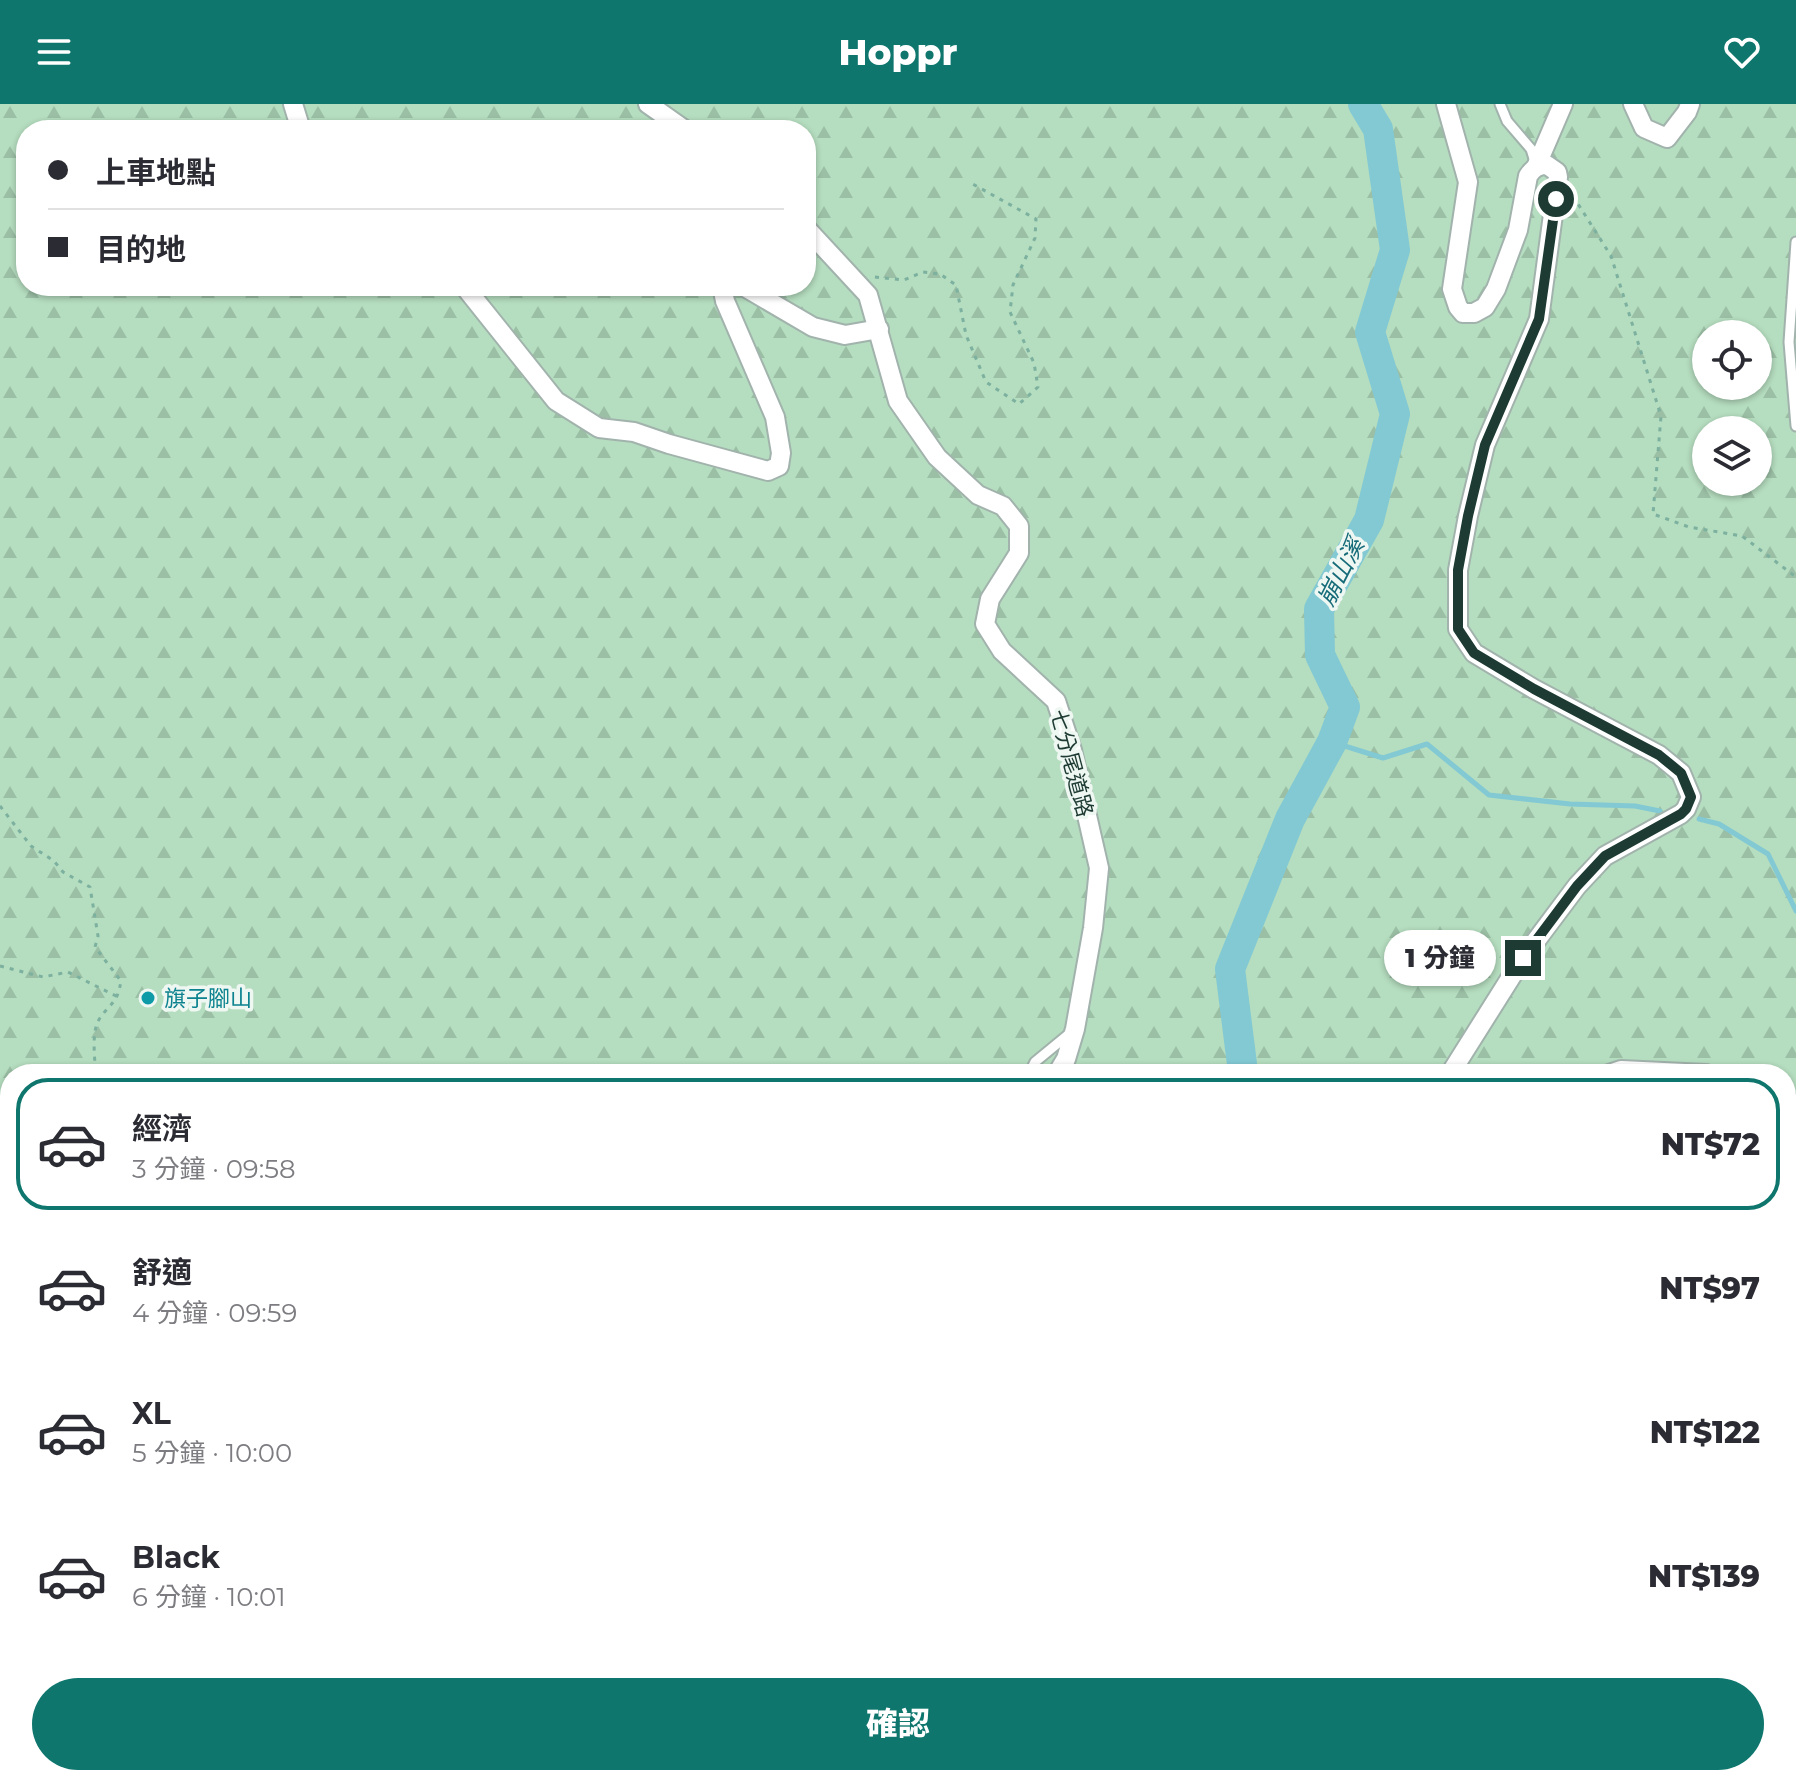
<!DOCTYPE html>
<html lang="zh-TW">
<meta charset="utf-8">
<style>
body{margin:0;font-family:Montserrat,"Noto Sans TC",sans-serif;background:#f2f2f3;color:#2b2b33;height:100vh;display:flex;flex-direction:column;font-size:30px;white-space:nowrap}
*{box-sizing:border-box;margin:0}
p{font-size:26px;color:#7c7c81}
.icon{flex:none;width:44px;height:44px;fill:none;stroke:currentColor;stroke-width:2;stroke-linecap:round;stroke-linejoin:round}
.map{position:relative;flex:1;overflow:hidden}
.panel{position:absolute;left:0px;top:960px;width:1796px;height:722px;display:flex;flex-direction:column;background:#fff;border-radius:32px 32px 0 0;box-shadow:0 2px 6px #0004}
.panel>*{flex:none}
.guide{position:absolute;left:16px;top:16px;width:800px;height:176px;border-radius:32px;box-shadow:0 2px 6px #0004;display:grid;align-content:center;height:176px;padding:0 32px;background:#fff}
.controls{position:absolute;left:1692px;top:216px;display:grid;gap:16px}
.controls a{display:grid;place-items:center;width:80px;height:80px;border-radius:50%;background:#fff;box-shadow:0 2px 6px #0004;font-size:40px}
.end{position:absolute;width:36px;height:36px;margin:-18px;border:10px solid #1e3b33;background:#fff;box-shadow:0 0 0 4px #fff}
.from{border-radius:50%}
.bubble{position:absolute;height:56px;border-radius:28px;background:#fff;box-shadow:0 2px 6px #0004;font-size:26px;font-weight:800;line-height:56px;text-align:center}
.guide b{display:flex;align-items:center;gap:28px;height:76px;font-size:30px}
.guide b+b{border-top:2px solid #e1e1e2}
.guide i{width:20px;height:20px;background:#2b2b33}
ul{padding:14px 0 0;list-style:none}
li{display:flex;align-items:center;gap:24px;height:132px;margin:0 16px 12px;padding:0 16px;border:4px solid transparent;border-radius:32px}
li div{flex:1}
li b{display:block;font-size:30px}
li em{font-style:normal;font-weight:800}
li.on{border-color:#0f766e}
li>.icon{width:72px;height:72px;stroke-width:1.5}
.primary-button{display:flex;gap:16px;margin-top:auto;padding:16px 32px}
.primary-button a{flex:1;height:92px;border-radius:48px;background:#0f766e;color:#fff;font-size:32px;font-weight:800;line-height:92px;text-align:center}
header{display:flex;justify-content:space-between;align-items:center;height:104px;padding:0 32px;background:#0f766e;color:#fff;font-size:36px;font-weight:800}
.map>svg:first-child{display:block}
.forest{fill:url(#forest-firs);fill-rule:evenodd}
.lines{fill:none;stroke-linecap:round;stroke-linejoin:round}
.stream{stroke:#82c9d4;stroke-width:5}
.river{stroke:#82c9d4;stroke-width:30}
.service-casing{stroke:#a1b3ac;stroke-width:13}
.minor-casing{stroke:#a1b3ac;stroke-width:22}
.path{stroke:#7cb09f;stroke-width:3;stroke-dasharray:4 6;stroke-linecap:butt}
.service{stroke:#fff;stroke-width:9}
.minor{stroke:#fff;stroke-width:18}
.route{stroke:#1e3b33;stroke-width:10}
.culture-dot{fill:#0f9aa8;stroke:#eef7f2;stroke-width:3}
.labels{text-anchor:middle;stroke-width:7;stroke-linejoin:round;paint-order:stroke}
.street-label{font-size:22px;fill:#1e3b33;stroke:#eef7f2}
.culture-label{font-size:22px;fill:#0d838f;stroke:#eef7f2;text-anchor:start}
.water-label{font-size:24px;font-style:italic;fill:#166b79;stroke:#eef7f2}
</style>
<header><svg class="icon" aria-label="menu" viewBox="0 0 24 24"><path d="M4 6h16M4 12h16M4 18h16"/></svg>Hoppr<svg class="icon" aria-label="heart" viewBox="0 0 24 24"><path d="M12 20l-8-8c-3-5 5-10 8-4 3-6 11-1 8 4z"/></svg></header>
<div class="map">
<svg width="1796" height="1681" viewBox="0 0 1796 1681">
<defs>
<pattern id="forest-firs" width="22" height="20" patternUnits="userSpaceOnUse" patternTransform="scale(2)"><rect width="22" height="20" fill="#b5ddbf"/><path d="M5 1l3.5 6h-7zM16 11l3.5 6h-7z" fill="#9bbfa5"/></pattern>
</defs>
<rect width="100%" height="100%" fill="#deebe5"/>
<!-- forest -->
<path class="forest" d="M0 0H1796V1681H0ZM26 26H806V182H26ZM1706 230H1758V282H1706ZM1706 326H1758V378H1706ZM10 970H1786V1672H10Z"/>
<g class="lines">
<!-- stream -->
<g class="stream">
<polyline points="1332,638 1383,654 1427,640 1489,691 1570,700 1635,702 1660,707"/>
<polyline points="1699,715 1719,720 1768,750 1796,807"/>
<polyline points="1521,1672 1526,1681"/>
</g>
<!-- river -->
<g class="river">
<polyline points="1241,970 1242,960 1230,865 1290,715 1332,638 1345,603 1320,551 1319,505 1369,416 1395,310 1370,228 1395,146 1378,25 1363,0"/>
<polyline points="1293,1672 1295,1681"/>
</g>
<!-- service casing -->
<g class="service-casing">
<g id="service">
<polyline points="1500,0 1507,17 1531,45 1535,58"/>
<polyline points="1796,138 1789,238 1796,322"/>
<polyline points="1029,970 1035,958 1069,930"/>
</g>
</g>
<!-- minor casing -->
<g class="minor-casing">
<g id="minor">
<polyline points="293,0 301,26"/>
<polyline points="648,0 685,26"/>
<path d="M1446 0 1468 78 1452 185 1458 203 1463 209H1474L1485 203 1496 185 1518 126 1528 72C1533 64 1538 61 1547 61L1557 68 1558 73 1539 215 1485 341 1468 412 1458 466V525L1474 549 1534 585 1659 651 1681 669 1691 693 1686 705 1681 710 1605 752 1577 782 1523 854 1450 970"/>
<polyline points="1633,0 1644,24 1667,34 1687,8 1690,0"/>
<polyline points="1536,63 1563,0"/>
<polyline points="806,124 868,191 898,297 937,353 978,391 1003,402 1019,422 1019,449 990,495 985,520 1002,547 1056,597 1072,646 1099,764 1093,824 1075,925 1066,955 1057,970"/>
<polyline points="464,182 556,297 599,324 634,328 669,340 768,367 779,362 781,349 775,313 725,197 722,182"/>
<polyline points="743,182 813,223 845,231 879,225"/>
<polyline points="1609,970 1621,966 1706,970"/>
<polyline points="1786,1001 1796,1007"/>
<polyline points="1424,1672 1430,1681"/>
</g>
</g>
<!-- path -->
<g class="path">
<polyline points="1573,92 1611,152 1661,312 1653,410 1689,423 1742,432 1796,473"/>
<polyline points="875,173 904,176 923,168 940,170 956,181 966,231 986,278 1019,300 1038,283 1034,259 1010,208 1013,181 1035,134 1036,115 969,78"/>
<path d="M0 702 31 742 54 757 63 768 90 783 98 832 95 843 121 877C117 900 112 897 100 914 91 927 95 950 95 965L93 970"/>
<polyline points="0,862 43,873 68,868 118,893"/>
<polyline points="0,1488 10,1487"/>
</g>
<!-- service -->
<use href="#service" class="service"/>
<!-- minor -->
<use href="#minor" class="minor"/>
</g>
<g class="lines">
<!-- route -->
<polyline class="route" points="1523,854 1577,782 1605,752 1681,710 1686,705 1691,693 1681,669 1659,651 1534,585 1474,549 1458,525 1458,466 1468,412 1485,341 1539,215 1556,95"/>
</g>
<!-- markers -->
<circle class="culture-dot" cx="148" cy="894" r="8"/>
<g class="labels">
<!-- street labels -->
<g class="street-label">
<text transform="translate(1072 659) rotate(75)" y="8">七分尾道路</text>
</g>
<!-- culture labels -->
<g class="culture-label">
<text x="164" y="902">旗子腳山</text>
</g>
<!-- water labels -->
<g class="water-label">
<text transform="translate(1341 468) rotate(-63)" y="8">崩山溪</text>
</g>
</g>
</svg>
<div class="controls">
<a><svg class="icon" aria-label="locate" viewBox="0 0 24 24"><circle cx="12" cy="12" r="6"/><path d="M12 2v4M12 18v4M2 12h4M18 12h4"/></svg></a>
<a><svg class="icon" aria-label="layers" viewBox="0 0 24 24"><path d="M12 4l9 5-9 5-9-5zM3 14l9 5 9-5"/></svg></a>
</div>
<i class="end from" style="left:1556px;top:95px"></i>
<i class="end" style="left:1523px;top:854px"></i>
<div class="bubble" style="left:1384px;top:826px;width:112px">1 分鐘</div>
<div class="guide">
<b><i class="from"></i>上車地點</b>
<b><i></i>目的地</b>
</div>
<section class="panel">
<ul>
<li class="on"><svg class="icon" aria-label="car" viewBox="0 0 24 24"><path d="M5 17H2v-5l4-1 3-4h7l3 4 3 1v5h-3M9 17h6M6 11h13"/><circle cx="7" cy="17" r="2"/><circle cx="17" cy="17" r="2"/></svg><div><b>經濟</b><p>3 分鐘 · 09:58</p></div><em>NT$72</em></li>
<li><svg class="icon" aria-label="car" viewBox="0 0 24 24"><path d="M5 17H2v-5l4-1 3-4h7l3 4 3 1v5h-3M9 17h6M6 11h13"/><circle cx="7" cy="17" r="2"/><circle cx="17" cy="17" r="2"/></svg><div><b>舒適</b><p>4 分鐘 · 09:59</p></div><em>NT$97</em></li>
<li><svg class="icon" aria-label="car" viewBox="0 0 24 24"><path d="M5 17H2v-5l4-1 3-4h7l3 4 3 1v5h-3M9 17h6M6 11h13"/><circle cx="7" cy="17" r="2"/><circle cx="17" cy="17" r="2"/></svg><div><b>XL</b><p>5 分鐘 · 10:00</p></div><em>NT$122</em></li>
<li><svg class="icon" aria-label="car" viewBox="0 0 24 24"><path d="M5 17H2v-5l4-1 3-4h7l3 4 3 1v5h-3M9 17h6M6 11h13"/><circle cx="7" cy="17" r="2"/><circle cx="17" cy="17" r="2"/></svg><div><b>Black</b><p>6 分鐘 · 10:01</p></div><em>NT$139</em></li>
</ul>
<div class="primary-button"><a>確認</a></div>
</section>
</div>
